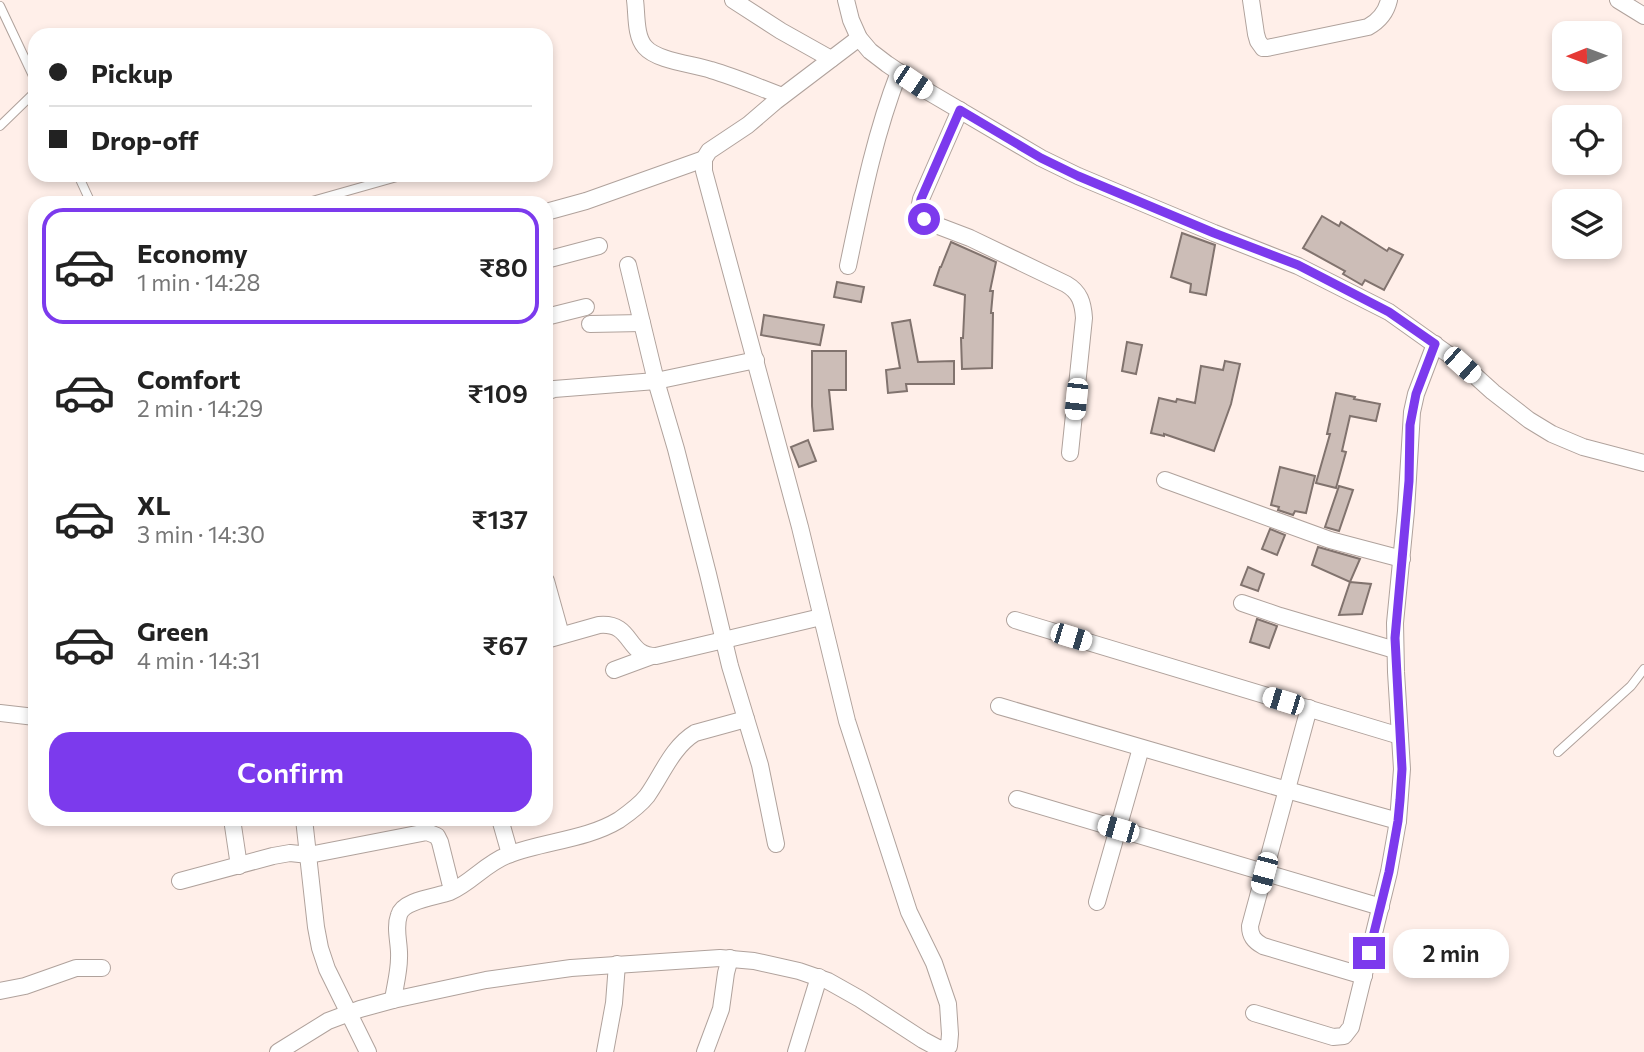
<!DOCTYPE html>
<meta charset="utf-8">
<style>
body{margin:0;font-family:Commissioner,sans-serif;background:#f2f2f2;color:#222;height:100vh;display:flex;flex-direction:column;font-size:26px;white-space:nowrap}
*{box-sizing:border-box;margin:0}
p{font-size:23px;color:#767676}
.icon{flex:none;width:38px;height:38px;fill:none;stroke:currentColor;stroke-width:2;stroke-linecap:round;stroke-linejoin:round}
.map{position:relative;flex:1;overflow:hidden}
.side{position:absolute;left:28px;top:196px;width:525px;height:630px;display:flex;flex-direction:column;background:#fff;border-radius:21px;box-shadow:0 4px 10px #0003}
.side>*{flex:none}
.guide{position:absolute;left:28px;top:28px;width:525px;height:154px;border-radius:21px;box-shadow:0 4px 10px #0003;display:grid;align-content:center;height:154px;padding:0 21px;background:#fff}
.needle{width:46px;rotate:269deg}
.fabs{position:absolute;left:1552px;top:21px;display:grid;gap:14px}
.fabs a{display:grid;place-items:center;width:70px;height:70px;border-radius:14px;background:#fff;box-shadow:0 4px 10px #0003;font-size:35px}
.end{position:absolute;width:32px;height:32px;margin:-16px;border:9px solid #7c3aed;background:#fff;box-shadow:0 0 0 4px #fff}
.from{border-radius:50%}
.bubble{position:absolute;height:49px;border-radius:21px;background:#fff;box-shadow:0 4px 10px #0003;font-size:23px;font-weight:600;line-height:49px;text-align:center}
.car{position:absolute;width:21px;height:42px;margin:-21px -10px;border-radius:9px;box-shadow:0 0 5px 2px #0007;background:linear-gradient(#fff 24%,#345 0 40%,#fff 0 76%,#345 0 86%,#fff 0)}
.guide b{display:flex;align-items:center;gap:24px;height:66px;font-size:26px}
.guide b+b{border-top:2px solid #e0e0e0}
.guide i{width:18px;height:18px;background:#222}
ul{padding:12px 0 0;list-style:none}
li{display:flex;align-items:center;gap:21px;height:116px;margin:0 14px 10px;padding:0 7px;border:4px solid transparent;border-radius:21px}
li div{flex:1}
li b{display:block;font-size:26px}
li em{font-style:normal;font-weight:600}
li.on{border-color:#7c3aed}
li>.icon{width:63px;height:63px;stroke-width:1.5}
.cta{display:flex;gap:14px;margin-top:auto;padding:14px 21px}
.cta a{flex:1;height:80px;border-radius:21px;background:#7c3aed;color:#fff;font-size:28px;font-weight:600;line-height:80px;text-align:center}
.map>svg:first-child{display:block}
.building{fill:#ccbdb7;stroke:#81736e;stroke-width:2}
.lines{fill:none;stroke-linecap:round;stroke-linejoin:round}
.lane-casing{stroke:#b0a29c;stroke-width:10}
.street-casing{stroke:#b0a29c;stroke-width:18}
.lane{stroke:#fff;stroke-width:8}
.street{stroke:#fff;stroke-width:16}
.route{stroke:#7c3aed;stroke-width:9}
</style>
<div class="map">
<svg width="1644" height="1052" viewBox="0 0 1644 1052">
<rect width="100%" height="100%" fill="#ffefe9"/>
<!-- building -->
<g class="building">
<polygon points="1322,216 1339,226 1341,222 1387,251 1389,248 1403,255 1384,290 1365,280 1362,285 1343,274 1345,271 1303,248"/>
<polygon points="1182,233 1215,245 1206,295 1190,292 1191,284 1171,277"/>
<polygon points="951,242 996,262 990,291 993,291 991,313 993,313 992,368 962,369 961,338 963,338 965,295 934,285 940,267 941,267"/>
<polygon points="837,282 864,287 861,302 834,297"/>
<polygon points="764,315 824,325 820,345 761,335"/>
<polygon points="910,320 918,362 954,361 954,384 906,384 907,391 888,393 886,370 900,368 892,323"/>
<polygon points="1127,342 1142,345 1136,374 1122,371"/>
<polygon points="812,351 846,351 846,390 829,390 833,429 814,431 812,406"/>
<polygon points="1225,361 1240,364 1231,404 1214,451 1164,434 1164,436 1151,433 1159,398 1176,402 1177,399 1195,403 1201,366 1223,370"/>
<polygon points="1336,393 1355,397 1354,399 1380,404 1376,421 1350,416 1342,451 1346,452 1336,488 1316,483 1330,434 1327,434"/>
<polygon points="808,440 816,461 799,467 791,447"/>
<polygon points="1280,467 1315,476 1306,513 1295,511 1293,515 1278,510 1279,507 1271,505"/>
<polygon points="1339,486 1353,490 1339,531 1325,527"/>
<polygon points="1270,529 1285,535 1277,555 1262,549"/>
<polygon points="1318,547 1360,559 1350,582 1312,565"/>
<polygon points="1248,567 1264,574 1258,591 1241,585"/>
<polygon points="1350,582 1371,584 1362,614 1339,615"/>
<polygon points="1257,619 1277,626 1269,648 1250,642"/>
</g>
<g class="lines">
<!-- lane casing -->
<g class="lane-casing">
<g id="lane">
<polyline points="0,6 35,80"/>
<polyline points="0,126 35,92"/>
<polyline points="78,175 91,203"/>
<polyline points="305,203 404,175"/>
<polyline points="1558,752 1631,686 1644,669"/>
</g>
</g>
<!-- street casing -->
<g class="street-casing">
<g id="street">
<path d="M635 0C637 14 635 36 645 47 657 61 693 64 711 70 735 77 758 87 782 96"/>
<polyline points="733,0 781,31 831,59"/>
<polyline points="846,0 851,20 859,38 870,51 887,64 927,91 1041,158 1078,176 1214,233 1298,266 1389,312 1462,364 1493,392 1529,420 1552,434 1583,447 1644,463"/>
<path d="M1251 0 1256 34 1258 41 1263 48H1267L1368 27C1379 21 1386 13 1389 0"/>
<polyline points="1618,0 1644,16"/>
<path d="M960 110 921 199 919 209 920 215 928 222 970 238 1066 284C1080 292 1083 303 1084 318L1070 453"/>
<polyline points="546,212 586,201 704,159"/>
<polyline points="546,260 599,246"/>
<polyline points="628,265 656,381 676,449 708,574 730,666 760,765 776,844"/>
<path d="M848 266C862 199 874 137 899 72"/>
<polyline points="546,317 586,307"/>
<polyline points="590,324 642,323"/>
<polyline points="546,392 554,389 656,381 756,360"/>
<polyline points="1165,480 1330,540 1402,559"/>
<polyline points="546,581 561,635"/>
<polyline points="1242,603 1280,616 1395,650"/>
<polyline points="1015,620 1400,736"/>
<path d="M546 640 599 625C634 622 625 656 656 656L821 617"/>
<polyline points="614,670 652,656"/>
<polyline points="999,706 1287,790 1398,821"/>
<path d="M1309 708 1250 926C1250 936 1254 941 1263 946L1364 976"/>
<polyline points="0,713 35,717"/>
<polyline points="1017,799 1381,907"/>
<polyline points="232,819 239,866"/>
<polyline points="304,819 316,927 320,948 327,969 368,1052"/>
<polyline points="500,819 510,854"/>
<polyline points="180,881 273,856 290,853 309,855 427,832 437,836 440,842 452,890"/>
<polyline points="1097,902 1141,748"/>
<polyline points="0,991 25,986 76,968 102,968"/>
<path d="M393 1000C395 986 399 972 399 958 400 944 394 929 399 915 403 900 436 897 450 892 471 883 486 863 508 855 544 841 586 840 619 820 629 813 640 805 647 796 662 775 672 747 695 733L746 719"/>
<polyline points="1254,1013 1333,1037 1344,1036 1351,1027 1389,872 1398,821 1402,769 1396,672 1395,623 1406,511 1412,412 1416,394 1435,344"/>
<polyline points="278,1052 328,1021 360,1009 393,1000 486,980 571,968 720,958 754,961 799,971 828,981 860,999 923,1040 938,1048 944,1049 949,1046 950,1034 948,1004 934,963 909,912 847,721 800,527 704,171 704,159 709,151 748,125 776,101 859,38"/>
<polyline points="605,1052 614,1003 617,964"/>
<polyline points="705,1052 721,1009 726,973 730,958"/>
<polyline points="796,1052 819,977"/>
</g>
</g>
<!-- lane -->
<use href="#lane" class="lane"/>
<!-- street -->
<use href="#street" class="street"/>
</g>
<g class="lines">
<!-- route -->
<polyline class="route" points="924,219 919,209 921,199 960,110 1041,158 1078,176 1214,233 1298,265 1389,312 1435,344 1416,394 1410,425 1409,481 1395,638 1402,769 1400,800 1398,821 1389,872 1369,953"/>
</g>
</svg>
<div class="fabs">
<a><svg class="needle" viewBox="-14 -14 28 28"><path d="M0-13l5 13h-10z" fill="#e53935"/><path d="M0 13l5-13h-10z" fill="#767676"/></svg></a>
<a><svg class="icon" aria-label="locate" viewBox="0 0 24 24"><circle cx="12" cy="12" r="6"/><path d="M12 2v4M12 18v4M2 12h4M18 12h4"/></svg></a>
<a><svg class="icon" aria-label="layers" viewBox="0 0 24 24"><path d="M12 4l9 5-9 5-9-5zM3 14l9 5 9-5"/></svg></a>
</div>
<i class="end from" style="left:924px;top:219px"></i>
<i class="end" style="left:1369px;top:953px"></i>
<div class="bubble" style="left:1393px;top:929px;width:116px">2 min</div>
<i class="car" style="left:913px;top:82px;rotate:124deg"></i>
<i class="car" style="left:1462px;top:365px;rotate:132deg"></i>
<i class="car" style="left:1076px;top:399px;rotate:186deg"></i>
<i class="car" style="left:1071px;top:637px;rotate:107deg"></i>
<i class="car" style="left:1283px;top:701px;rotate:287deg"></i>
<i class="car" style="left:1118px;top:829px;rotate:286deg"></i>
<i class="car" style="left:1264px;top:873px;rotate:195deg"></i>
<div class="guide">
<b><i class="from"></i>Pickup</b>
<b><i></i>Drop-off</b>
</div>
<section class="side">
<ul>
<li class="on"><svg class="icon" aria-label="car" viewBox="0 0 24 24"><path d="M5 17H2v-5l4-1 3-4h7l3 4 3 1v5h-3M9 17h6M6 11h13"/><circle cx="7" cy="17" r="2"/><circle cx="17" cy="17" r="2"/></svg><div><b>Economy</b><p>1 min · 14:28</p></div><em>₹80</em></li>
<li><svg class="icon" aria-label="car" viewBox="0 0 24 24"><path d="M5 17H2v-5l4-1 3-4h7l3 4 3 1v5h-3M9 17h6M6 11h13"/><circle cx="7" cy="17" r="2"/><circle cx="17" cy="17" r="2"/></svg><div><b>Comfort</b><p>2 min · 14:29</p></div><em>₹109</em></li>
<li><svg class="icon" aria-label="car" viewBox="0 0 24 24"><path d="M5 17H2v-5l4-1 3-4h7l3 4 3 1v5h-3M9 17h6M6 11h13"/><circle cx="7" cy="17" r="2"/><circle cx="17" cy="17" r="2"/></svg><div><b>XL</b><p>3 min · 14:30</p></div><em>₹137</em></li>
<li><svg class="icon" aria-label="car" viewBox="0 0 24 24"><path d="M5 17H2v-5l4-1 3-4h7l3 4 3 1v5h-3M9 17h6M6 11h13"/><circle cx="7" cy="17" r="2"/><circle cx="17" cy="17" r="2"/></svg><div><b>Green</b><p>4 min · 14:31</p></div><em>₹67</em></li>
</ul>
<div class="cta"><a>Confirm</a></div>
</section>
</div>
